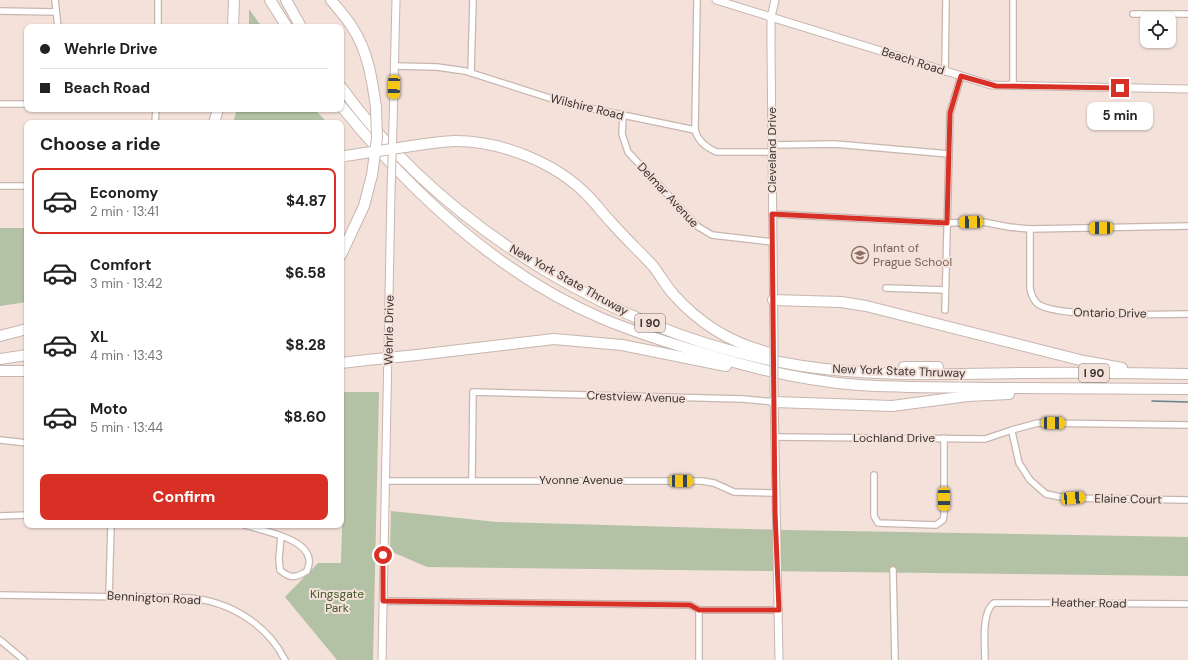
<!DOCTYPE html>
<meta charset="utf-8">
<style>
body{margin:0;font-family:"DM Sans",sans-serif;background:#f2f2f2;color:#222;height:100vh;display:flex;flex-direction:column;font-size:15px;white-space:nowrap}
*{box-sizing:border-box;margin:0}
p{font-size:13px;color:#767676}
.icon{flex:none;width:22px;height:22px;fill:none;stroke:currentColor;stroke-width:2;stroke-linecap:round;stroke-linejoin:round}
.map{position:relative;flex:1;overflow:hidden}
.details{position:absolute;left:24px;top:120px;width:320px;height:408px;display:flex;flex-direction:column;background:#fff;border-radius:8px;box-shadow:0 1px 3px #0004}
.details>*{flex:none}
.guide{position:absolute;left:24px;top:24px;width:320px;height:88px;border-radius:8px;box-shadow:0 1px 3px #0004;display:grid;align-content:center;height:88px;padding:0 16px;background:#fff}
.buttons{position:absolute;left:1140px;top:12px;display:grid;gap:8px}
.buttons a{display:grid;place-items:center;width:36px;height:36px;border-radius:8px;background:#fff;box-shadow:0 1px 3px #0004;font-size:20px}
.end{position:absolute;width:18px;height:18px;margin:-9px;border:5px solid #d93025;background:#fff;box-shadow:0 0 0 2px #fff}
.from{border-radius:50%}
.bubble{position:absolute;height:28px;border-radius:8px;background:#fff;box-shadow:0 1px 3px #0004;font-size:13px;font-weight:700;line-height:28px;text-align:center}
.car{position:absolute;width:12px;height:24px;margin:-12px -6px;border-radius:5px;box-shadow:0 0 3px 1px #0007;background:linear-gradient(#f5c518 24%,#345 0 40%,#f5c518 0 76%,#345 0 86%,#f5c518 0)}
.guide b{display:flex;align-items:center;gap:14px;height:38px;font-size:15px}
.guide b+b{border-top:1px solid #e0e0e0}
.guide i{width:10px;height:10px;background:#222}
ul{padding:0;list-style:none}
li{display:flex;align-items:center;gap:12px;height:66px;margin:0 8px 6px;padding:0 8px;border:2px solid transparent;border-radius:8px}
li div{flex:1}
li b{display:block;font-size:15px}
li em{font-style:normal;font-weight:700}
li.current{border-color:#d93025}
li>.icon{width:36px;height:36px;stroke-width:1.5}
h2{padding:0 16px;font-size:18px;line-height:48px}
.action{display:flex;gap:8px;margin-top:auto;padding:8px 16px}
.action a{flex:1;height:46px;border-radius:8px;background:#d93025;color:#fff;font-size:16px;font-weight:700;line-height:46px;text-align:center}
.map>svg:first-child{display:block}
.green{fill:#b3c1a4}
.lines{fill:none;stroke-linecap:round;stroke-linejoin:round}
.stream{stroke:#67828c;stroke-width:1.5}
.minor-casing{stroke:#c7b6af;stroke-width:8}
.tertiary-casing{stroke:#c7b6af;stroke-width:9}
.motorway-casing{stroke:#c7b6af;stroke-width:12}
.minor{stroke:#fff;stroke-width:5.5}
.tertiary{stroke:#fff;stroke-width:7}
.motorway{stroke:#fff;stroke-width:10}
.tertiary-bridge-casing{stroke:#c7b6af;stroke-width:9;stroke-linecap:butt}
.motorway-bridge-casing{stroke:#c7b6af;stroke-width:12;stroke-linecap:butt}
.tertiary-bridge{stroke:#fff;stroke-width:7}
.motorway-bridge{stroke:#fff;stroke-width:10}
.route{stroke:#d93025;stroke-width:5}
.labels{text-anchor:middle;stroke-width:4;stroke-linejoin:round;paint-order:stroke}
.shield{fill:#f3e1da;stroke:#716662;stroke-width:1}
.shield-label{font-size:11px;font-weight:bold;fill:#39322f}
.street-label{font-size:12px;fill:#39322f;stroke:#f3e1da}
.education-label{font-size:12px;fill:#785e54;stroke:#f3e1da;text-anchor:start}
.park-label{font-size:12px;fill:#435926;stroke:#f3e1da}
</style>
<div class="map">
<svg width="1188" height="660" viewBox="0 0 1188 660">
<rect width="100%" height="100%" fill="#f3e1da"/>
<!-- green -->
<g class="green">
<polygon points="249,9 262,27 249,27"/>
<polygon points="237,109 314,109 328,123 233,123"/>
<polygon points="0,228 27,228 27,302 0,306"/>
<polygon points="341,392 379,392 373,660 337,660 285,597 318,563 341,563 343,499 341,498"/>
<polygon points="391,511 497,522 785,530 1188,537 1188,576 427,567 390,551"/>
</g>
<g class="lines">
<!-- stream -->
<polyline class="stream" points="1152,401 1188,402"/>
<!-- minor casing -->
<g class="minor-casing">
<g id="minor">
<polyline points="55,0 58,27"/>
<polyline points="1013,0 1013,86"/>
<polyline points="0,11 56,12"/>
<polyline points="1133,14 1188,14"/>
<polyline points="158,27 158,0"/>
<path d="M395 66 437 67 465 71 565 103 695 130C698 141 707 148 717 152H772"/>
<polyline points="945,72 946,0"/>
<polyline points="471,73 473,0"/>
<polyline points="0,104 27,104"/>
<polyline points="623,116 622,134 628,152 697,226 712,235 772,242"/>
<polyline points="155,123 156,109"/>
<polyline points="695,130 697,0"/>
<polyline points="772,145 835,144 949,154"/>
<polyline points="0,186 27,186"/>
<polyline points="772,214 947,223 983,222 1009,227 1030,229 1188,226"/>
<path d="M1030 229V288C1031 294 1033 300 1038 304 1057 318 1160 314 1188 314"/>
<polyline points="886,288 945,290"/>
<polyline points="945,310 950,113 961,76"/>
<polyline points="1188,425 1038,423 1012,430 1012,432 1019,463 1030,480 1046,494 1066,498 1188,500"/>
<polyline points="774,437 985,439 1012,430"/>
<polyline points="0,440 27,443"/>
<polyline points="874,475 874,516 878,523 936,525 943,520 944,515 944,438"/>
<polyline points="472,480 473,392 743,399 774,402"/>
<polyline points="385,481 702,481 714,483 734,492 775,493"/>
<polyline points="0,516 27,515"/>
<path d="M245 525C263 531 306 538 309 559 310 562 308 568 307 571 296 578 290 579 280 570L279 558 281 537"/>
<polyline points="893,570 895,660"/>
<path d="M0 595 189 598C229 601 267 624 285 660"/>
<polyline points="109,597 111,525"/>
<polyline points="383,601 690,605 699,610 779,610"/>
<polyline points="699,610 699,660"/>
<polyline points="0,640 24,660"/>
<path d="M985 660C985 645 981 612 994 603L1188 604"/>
</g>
</g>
<!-- tertiary casing -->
<g class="tertiary-casing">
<g id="tertiary">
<polyline points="716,0 991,85 1188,89"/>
<polyline points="393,126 396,0"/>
<polyline points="774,343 771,48 771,17 775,0"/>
<polyline points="774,391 779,660"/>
<polyline points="382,660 391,192"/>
</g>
</g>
<!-- motorway casing -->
<g class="motorway-casing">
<g id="motorway">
<polyline points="270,0 287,27"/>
<polyline points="286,0 301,27"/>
<path d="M331 0C338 9 346 17 352 27 368 51 372 79 376 107"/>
<polyline points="233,27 234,0"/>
<path d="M341 87C447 232 625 338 802 366 875 377 949 374 1023 373 1078 372 1133 373 1188 374"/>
<path d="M341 106C411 192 498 274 601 318 634 332 669 343 703 353 754 369 806 381 859 385 905 388 950 387 995 388 1060 388 1124 389 1188 389"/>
<polyline points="214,123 218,109"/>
<path d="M425 144C435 143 445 141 455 141 502 141 557 163 589 197 597 205 603 214 611 222 624 237 639 251 653 266 660 275 666 286 674 295 701 325 732 344 771 353"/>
<polyline points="341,255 364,206 372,175"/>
<polyline points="773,300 841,302 866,306 1084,361 1122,368"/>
<polyline points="0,336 27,329"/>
<polyline points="417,355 554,339 622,345 726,366"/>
<polyline points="0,359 27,355"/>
<polyline points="341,363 367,360"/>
<polyline points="904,367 938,367"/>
<polyline points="0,371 27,371"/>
<polyline points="774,402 892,406 968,396 1009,394"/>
</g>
</g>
<!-- minor -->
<use href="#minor" class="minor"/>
<!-- tertiary -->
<use href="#tertiary" class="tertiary"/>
<!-- motorway -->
<use href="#motorway" class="motorway"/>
<!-- tertiary-bridge casing -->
<g class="tertiary-bridge-casing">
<g id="tertiary-bridge">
<polyline points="391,192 393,126"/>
<polyline points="774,343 774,391"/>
</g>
</g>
<!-- motorway-bridge casing -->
<g class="motorway-bridge-casing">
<g id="motorway-bridge">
<polyline points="345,156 425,144"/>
<polyline points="372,175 377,138 376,107"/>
<polyline points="367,360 417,355"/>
</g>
</g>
<!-- tertiary-bridge -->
<use href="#tertiary-bridge" class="tertiary-bridge"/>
<!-- motorway-bridge -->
<use href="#motorway-bridge" class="motorway-bridge"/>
</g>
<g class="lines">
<!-- route -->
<polyline class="route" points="383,555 383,601 690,605 699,610 779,610 775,512 772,214 947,223 950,113 961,76 996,86 1120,88"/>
</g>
<!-- icons -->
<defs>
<g id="school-ring" transform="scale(0.9)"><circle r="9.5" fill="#f3e1da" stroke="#8d6e63" stroke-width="1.5"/><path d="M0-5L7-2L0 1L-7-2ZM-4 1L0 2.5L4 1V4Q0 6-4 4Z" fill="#8d6e63"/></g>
</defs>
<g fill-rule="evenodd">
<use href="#school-ring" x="860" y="255"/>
</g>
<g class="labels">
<!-- shield labels -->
<g class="shield">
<rect x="635" y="314" width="30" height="18" rx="3"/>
<rect x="1079" y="364" width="30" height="18" rx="3"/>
</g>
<g class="shield-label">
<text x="650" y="327">I 90</text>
<text x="1094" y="377">I 90</text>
</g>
<!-- street labels -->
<g class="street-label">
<text transform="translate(913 61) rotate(18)" y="4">Beach Road</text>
<text transform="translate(587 107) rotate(14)" y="4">Wilshire Road</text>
<text transform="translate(772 150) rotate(-90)" y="4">Cleveland Drive</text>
<text transform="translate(668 195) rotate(47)" y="4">Delmar Avenue</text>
<text transform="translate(569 280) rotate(29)" y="4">New York State Thruway</text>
<text transform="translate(1110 313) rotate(1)" y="4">Ontario Drive</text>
<text transform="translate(389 330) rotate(-89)" y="4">Wehrle Drive</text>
<text transform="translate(899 371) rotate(2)" y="4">New York State Thruway</text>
<text transform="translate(636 397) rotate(2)" y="4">Crestview Avenue</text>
<text x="894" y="442">Lochland Drive</text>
<text x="581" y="484">Yvonne Avenue</text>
<text transform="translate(1128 499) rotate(1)" y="4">Elaine Court</text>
<text transform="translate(154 598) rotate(3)" y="4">Bennington Road</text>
<text transform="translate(1089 603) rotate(1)" y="4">Heather Road</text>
</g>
<!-- education labels -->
<g class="education-label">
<text x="873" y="252">Infant of<tspan x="873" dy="14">Prague School</tspan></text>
</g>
<!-- park labels -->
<g class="park-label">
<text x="337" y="598">Kingsgate<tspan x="337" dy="14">Park</tspan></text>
</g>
</g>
</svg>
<div class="buttons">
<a><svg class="icon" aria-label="locate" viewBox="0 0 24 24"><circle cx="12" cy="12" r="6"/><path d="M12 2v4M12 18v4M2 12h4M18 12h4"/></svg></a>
</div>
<i class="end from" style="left:383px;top:555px"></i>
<i class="end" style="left:1120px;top:88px"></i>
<div class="bubble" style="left:1087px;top:102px;width:66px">5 min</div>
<i class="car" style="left:394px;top:87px;rotate:182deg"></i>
<i class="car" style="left:971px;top:222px;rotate:268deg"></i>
<i class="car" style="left:1101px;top:228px;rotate:269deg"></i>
<i class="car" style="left:1053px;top:423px;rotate:91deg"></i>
<i class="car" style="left:681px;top:481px;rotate:91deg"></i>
<i class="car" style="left:1073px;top:498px;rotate:85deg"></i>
<i class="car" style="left:944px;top:499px;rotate:180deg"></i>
<div class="guide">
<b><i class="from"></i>Wehrle Drive</b>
<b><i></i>Beach Road</b>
</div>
<section class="details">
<h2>Choose a ride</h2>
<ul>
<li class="current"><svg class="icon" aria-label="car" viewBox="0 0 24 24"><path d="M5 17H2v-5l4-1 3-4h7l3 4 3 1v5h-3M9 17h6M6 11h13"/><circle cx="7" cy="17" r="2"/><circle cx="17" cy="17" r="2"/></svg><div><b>Economy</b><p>2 min · 13:41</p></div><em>$4.87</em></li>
<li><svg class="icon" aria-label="car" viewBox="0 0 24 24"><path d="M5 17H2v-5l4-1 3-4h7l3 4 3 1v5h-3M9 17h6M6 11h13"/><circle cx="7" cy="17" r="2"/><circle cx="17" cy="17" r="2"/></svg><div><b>Comfort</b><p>3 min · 13:42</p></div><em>$6.58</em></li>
<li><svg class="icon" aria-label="car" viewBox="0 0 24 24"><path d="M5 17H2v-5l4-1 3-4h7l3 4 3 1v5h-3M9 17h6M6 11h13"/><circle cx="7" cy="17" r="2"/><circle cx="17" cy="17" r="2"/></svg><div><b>XL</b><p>4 min · 13:43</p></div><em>$8.28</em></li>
<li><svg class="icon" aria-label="car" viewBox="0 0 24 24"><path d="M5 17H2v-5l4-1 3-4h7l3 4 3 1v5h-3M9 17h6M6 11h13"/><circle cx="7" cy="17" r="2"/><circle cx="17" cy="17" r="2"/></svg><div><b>Moto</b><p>5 min · 13:44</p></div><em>$8.60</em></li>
</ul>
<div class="action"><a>Confirm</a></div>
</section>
</div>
